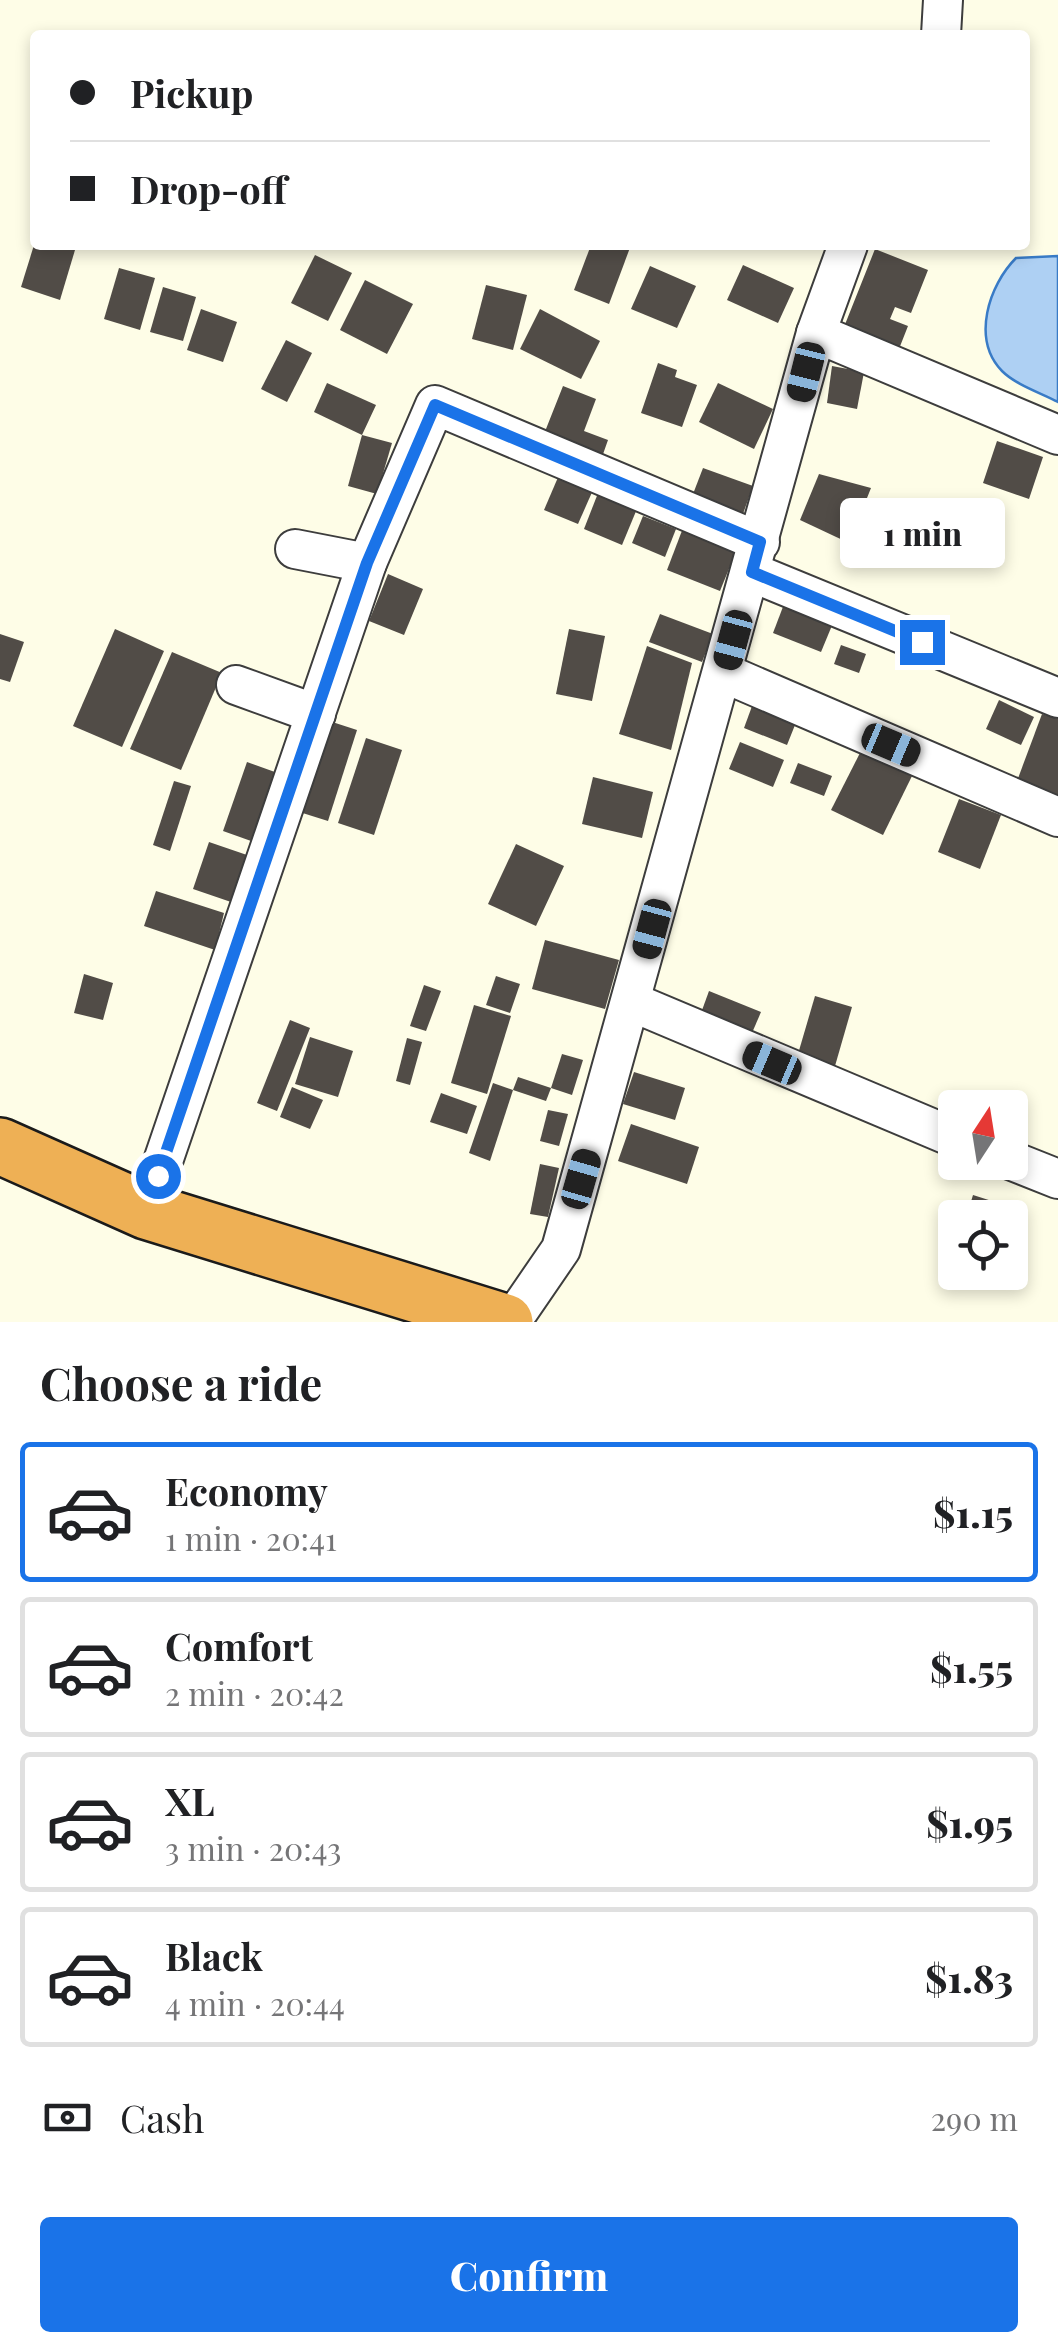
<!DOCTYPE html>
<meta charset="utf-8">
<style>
body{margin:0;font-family:"Playfair Display",serif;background:#f6f6f6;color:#202124;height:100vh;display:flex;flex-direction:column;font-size:38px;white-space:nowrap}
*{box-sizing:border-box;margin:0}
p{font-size:32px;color:#757577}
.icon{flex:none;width:55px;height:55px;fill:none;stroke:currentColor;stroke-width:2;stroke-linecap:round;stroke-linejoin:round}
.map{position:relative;height:1322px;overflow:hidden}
.drawer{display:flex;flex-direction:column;background:#fff;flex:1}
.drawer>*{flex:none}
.hud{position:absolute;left:30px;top:30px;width:1000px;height:220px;border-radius:10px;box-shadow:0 5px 15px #0003;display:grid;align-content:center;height:220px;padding:0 40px;background:#fff}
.needle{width:65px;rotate:12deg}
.fabs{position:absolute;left:938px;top:1090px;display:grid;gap:20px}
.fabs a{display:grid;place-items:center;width:90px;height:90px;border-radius:10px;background:#fff;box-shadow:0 5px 15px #0003;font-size:50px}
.end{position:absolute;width:45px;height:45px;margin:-22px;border:12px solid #1a73e8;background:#fff;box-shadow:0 0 0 5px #fff}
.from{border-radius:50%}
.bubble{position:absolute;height:70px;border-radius:10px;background:#fff;box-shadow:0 5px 15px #0003;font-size:32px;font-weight:800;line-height:70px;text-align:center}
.car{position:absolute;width:30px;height:60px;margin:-30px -15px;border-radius:12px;box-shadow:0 0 8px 2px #0007;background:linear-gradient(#222 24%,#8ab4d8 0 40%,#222 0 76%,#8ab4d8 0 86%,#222 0)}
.hud b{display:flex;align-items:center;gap:35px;height:95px;font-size:38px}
.hud b+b{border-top:2px solid #e0e0e0}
.hud i{width:25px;height:25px;background:#202124}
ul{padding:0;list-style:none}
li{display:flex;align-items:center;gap:30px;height:140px;margin:0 20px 15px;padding:0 20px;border:5px solid #e0e0e0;border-radius:10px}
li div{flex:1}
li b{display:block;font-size:38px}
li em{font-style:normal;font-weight:800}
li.active{border-color:#1a73e8}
li>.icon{width:90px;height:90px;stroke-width:1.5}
h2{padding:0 40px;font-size:45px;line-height:120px}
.pay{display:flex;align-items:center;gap:25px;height:110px;padding:0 40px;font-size:38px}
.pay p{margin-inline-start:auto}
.primary-button{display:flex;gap:20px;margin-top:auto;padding:20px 40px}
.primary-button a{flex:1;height:115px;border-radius:10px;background:#1a73e8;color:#fff;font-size:40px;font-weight:800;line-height:115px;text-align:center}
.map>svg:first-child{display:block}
.water{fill:#aed0f3;stroke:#397bc6;stroke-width:2.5}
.building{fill:#514c47}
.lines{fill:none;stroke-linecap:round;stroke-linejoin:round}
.street-casing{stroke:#3d3d3d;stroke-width:42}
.highway-casing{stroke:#1b1b1b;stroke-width:60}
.street{stroke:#fff;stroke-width:38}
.highway{stroke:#eeb055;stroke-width:55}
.route{stroke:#1a73e8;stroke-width:12}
</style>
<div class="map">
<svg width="1058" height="1322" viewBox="0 0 1058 1322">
<rect width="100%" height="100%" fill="#fefde7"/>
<!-- water -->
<path class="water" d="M1058 256V402C1041 393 1016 385 1002 371 971 339 989 285 1016 258Z"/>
<!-- building -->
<g class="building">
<polygon points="34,245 75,250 60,300 21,287"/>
<polygon points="591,245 631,245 609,304 574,290"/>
<polygon points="875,249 928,270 911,313 895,307 890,319 908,326 897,354 842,332"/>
<polygon points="315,255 352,273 328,321 291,303"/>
<polygon points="743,265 794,288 778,323 727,300"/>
<polygon points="650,266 696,286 677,328 631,309"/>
<polygon points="119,268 155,278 140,330 104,319"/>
<polygon points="365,280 413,304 387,354 340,330"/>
<polygon points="486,285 527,295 513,350 472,339"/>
<polygon points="163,287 196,297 183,341 150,332"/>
<polygon points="201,309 237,322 223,362 187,350"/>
<polygon points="540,309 600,341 581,379 520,349"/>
<polygon points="286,340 312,353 287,402 261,389"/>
<polygon points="658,363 677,370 675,377 697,385 682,427 641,413"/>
<polygon points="832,366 864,372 857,409 827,403"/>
<polygon points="327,383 376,405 362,435 314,412"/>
<polygon points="718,383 773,409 754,449 699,422"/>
<polygon points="563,386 596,399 584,431 608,440 602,457 544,434"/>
<polygon points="362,435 392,443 377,494 348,486"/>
<polygon points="997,441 1043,457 1029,499 983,483"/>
<polygon points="703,468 753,486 739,525 688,507"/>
<polygon points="819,474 871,488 849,543 800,520"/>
<polygon points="559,475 593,490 578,524 544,510"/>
<polygon points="600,488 639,504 622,545 584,529"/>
<polygon points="643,516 676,529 665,557 632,543"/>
<polygon points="683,528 737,549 720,591 667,570"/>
<polygon points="388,574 423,589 404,635 369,621"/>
<polygon points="789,591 838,611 821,652 773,633"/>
<polygon points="660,614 713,634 702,662 649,642"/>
<polygon points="115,629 164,651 122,747 73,726"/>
<polygon points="569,629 605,636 592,701 556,694"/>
<polygon points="0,634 24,642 10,682 0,679"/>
<polygon points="841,645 866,654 859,673 834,664"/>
<polygon points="647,646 692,663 671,750 619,734"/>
<polygon points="172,652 222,673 181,770 130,749"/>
<polygon points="755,698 799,715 787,745 744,728"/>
<polygon points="999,700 1034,717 1021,745 986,729"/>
<polygon points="1042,714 1058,719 1058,796 1017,781"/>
<polygon points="323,719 357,730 328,821 293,810"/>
<polygon points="366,738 402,750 374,835 338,823"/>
<polygon points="740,742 784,760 773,787 729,769"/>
<polygon points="861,751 912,776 883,835 831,810"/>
<polygon points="247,762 286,776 262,845 223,831"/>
<polygon points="798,763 832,776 824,796 790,783"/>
<polygon points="593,777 653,792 642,838 582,824"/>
<polygon points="174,781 191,786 170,851 153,845"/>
<polygon points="959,799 1001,815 980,869 938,852"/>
<polygon points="209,842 247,855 231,902 193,889"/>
<polygon points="516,844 564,866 536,926 488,904"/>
<polygon points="156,891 224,913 215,950 144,926"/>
<polygon points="545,940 619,960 605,1009 532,989"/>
<polygon points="84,974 113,983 103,1020 74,1013"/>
<polygon points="496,976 520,984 510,1013 486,1005"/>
<polygon points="424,985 441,991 426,1031 410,1026"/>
<polygon points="709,991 761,1012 752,1033 701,1013"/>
<polygon points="815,996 852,1007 835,1066 798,1054"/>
<polygon points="474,1005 511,1016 487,1094 451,1083"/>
<polygon points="290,1020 310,1028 277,1111 257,1103"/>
<polygon points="310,1037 353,1051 338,1097 295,1084"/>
<polygon points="407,1038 422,1042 410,1085 396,1081"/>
<polygon points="562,1054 583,1060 572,1095 551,1088"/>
<polygon points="634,1072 685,1088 675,1120 623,1104"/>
<polygon points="518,1077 551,1088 546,1101 513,1090"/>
<polygon points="493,1083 513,1090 490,1161 469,1153"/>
<polygon points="292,1087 323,1100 310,1129 280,1117"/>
<polygon points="441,1093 477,1106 467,1134 430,1122"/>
<polygon points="548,1110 568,1114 559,1146 540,1141"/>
<polygon points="631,1124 699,1147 687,1184 618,1161"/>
<polygon points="540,1164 559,1168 548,1217 530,1214"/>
<polygon points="973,1195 1017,1209 1011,1228 1010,1218 966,1218"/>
</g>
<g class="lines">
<!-- street casing -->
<g class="street-casing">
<g id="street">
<polyline points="941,35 943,0"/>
<polyline points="816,333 1058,435"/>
<polyline points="295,549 367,563"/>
<polyline points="751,572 1058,698"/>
<polyline points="724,673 1058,817"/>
<polyline points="236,685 316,714"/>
<polyline points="632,1002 955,1138"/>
<polyline points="1010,1160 1058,1179"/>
<polyline points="146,1211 367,563 435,405 760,542"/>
<polyline points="511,1322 561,1249 816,333 848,245"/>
</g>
</g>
<!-- highway casing -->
<g class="highway-casing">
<polyline id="highway" points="0,1146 146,1211 505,1322"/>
</g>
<!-- street -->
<use href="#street" class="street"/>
<!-- highway -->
<use href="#highway" class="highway"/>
</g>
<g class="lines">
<!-- route -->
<polyline class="route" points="158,1176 367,563 435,405 760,542 752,572 922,642"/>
</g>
</svg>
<div class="fabs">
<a><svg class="needle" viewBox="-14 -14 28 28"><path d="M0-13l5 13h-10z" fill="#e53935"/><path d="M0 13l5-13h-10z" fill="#757577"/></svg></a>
<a><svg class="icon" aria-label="locate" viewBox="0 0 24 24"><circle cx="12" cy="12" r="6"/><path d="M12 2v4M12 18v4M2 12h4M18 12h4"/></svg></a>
</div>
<i class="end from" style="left:158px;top:1176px"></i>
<i class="end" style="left:922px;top:642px"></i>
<div class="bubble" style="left:840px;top:498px;width:165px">1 min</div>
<i class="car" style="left:806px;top:372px;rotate:194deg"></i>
<i class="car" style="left:733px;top:640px;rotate:195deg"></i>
<i class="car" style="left:891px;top:745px;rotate:113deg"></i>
<i class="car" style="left:652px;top:929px;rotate:195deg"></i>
<i class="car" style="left:772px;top:1063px;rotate:293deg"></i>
<i class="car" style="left:581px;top:1179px;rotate:16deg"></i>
<div class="hud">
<b><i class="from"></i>Pickup</b>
<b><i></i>Drop-off</b>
</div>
</div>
<section class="drawer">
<h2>Choose a ride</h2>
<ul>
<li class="active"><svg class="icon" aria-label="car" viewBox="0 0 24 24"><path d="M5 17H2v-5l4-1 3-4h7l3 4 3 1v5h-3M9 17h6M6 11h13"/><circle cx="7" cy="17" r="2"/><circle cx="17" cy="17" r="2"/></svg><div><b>Economy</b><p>1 min · 20:41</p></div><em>$1.15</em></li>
<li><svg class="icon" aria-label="car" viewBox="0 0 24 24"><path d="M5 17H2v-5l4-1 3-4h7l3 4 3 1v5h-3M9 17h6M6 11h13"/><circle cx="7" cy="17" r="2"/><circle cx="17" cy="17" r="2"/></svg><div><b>Comfort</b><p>2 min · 20:42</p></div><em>$1.55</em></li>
<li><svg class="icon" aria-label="car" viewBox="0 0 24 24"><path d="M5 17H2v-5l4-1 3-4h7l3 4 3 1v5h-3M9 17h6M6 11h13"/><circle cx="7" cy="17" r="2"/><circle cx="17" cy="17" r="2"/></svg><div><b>XL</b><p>3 min · 20:43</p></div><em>$1.95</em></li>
<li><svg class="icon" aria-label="car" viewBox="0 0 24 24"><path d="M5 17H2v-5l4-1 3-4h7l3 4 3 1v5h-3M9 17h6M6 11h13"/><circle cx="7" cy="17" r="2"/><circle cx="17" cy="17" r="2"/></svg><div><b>Black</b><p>4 min · 20:44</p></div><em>$1.83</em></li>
</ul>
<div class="pay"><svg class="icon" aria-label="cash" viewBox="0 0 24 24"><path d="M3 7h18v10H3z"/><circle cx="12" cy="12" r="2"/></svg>Cash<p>290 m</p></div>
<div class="primary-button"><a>Confirm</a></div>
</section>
